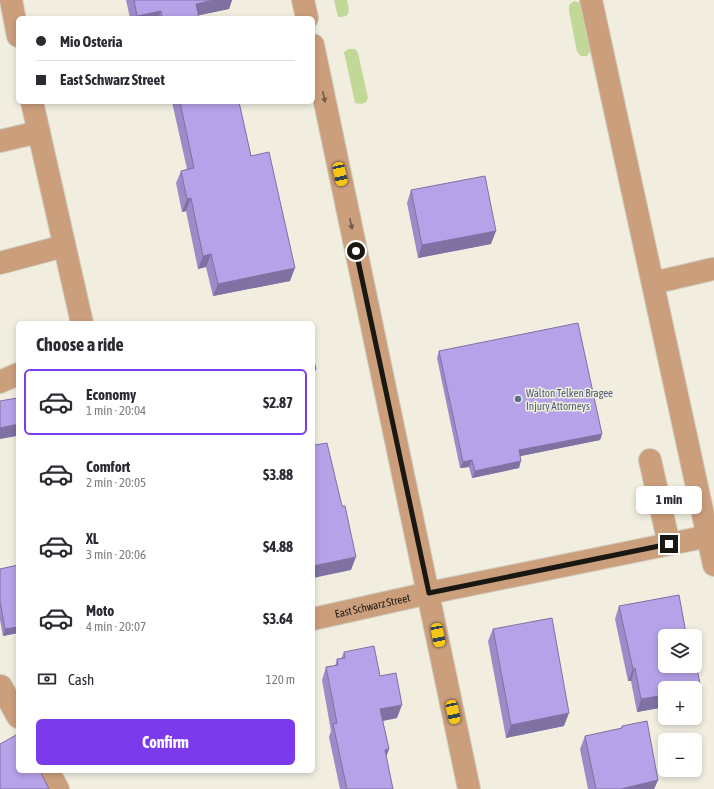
<!DOCTYPE html>
<meta charset="utf-8">
<style>
body{margin:0;font-family:"Asap Condensed",sans-serif;background:#f7f7f7;color:#2b2b33;height:100vh;display:flex;flex-direction:column;font-size:15px;white-space:nowrap}
*{box-sizing:border-box;margin:0}
p{font-size:13px;color:#7c7c81}
.icon{flex:none;width:22px;height:22px;fill:none;stroke:currentColor;stroke-width:2;stroke-linecap:round;stroke-linejoin:round}
.map{position:relative;flex:1;overflow:hidden}
.sheet{position:absolute;left:16px;top:321px;width:299px;height:452px;display:flex;flex-direction:column;background:#fff;border-radius:6px;box-shadow:0 2px 6px #0003}
.sheet>*{flex:none}
.top-card{position:absolute;left:16px;top:16px;width:299px;height:88px;border-radius:6px;box-shadow:0 2px 6px #0003;display:grid;align-content:center;height:88px;padding:0 20px;background:#fff}
.controls{position:absolute;left:658px;top:629px;display:grid;gap:8px}
.controls a{display:grid;place-items:center;width:44px;height:44px;border-radius:6px;background:#fff;box-shadow:0 2px 6px #0003;font-size:20px}
.end{position:absolute;width:18px;height:18px;margin:-9px;border:5px solid #181712;background:#fff;box-shadow:0 0 0 2px #fff}
.from{border-radius:50%}
.bubble{position:absolute;height:28px;border-radius:6px;background:#fff;box-shadow:0 2px 6px #0003;font-size:13px;font-weight:700;line-height:28px;text-align:center}
.car{position:absolute;width:12px;height:24px;margin:-12px -6px;border-radius:5px;box-shadow:0 0 3px 1px #0007;background:linear-gradient(#f5c518 24%,#345 0 40%,#f5c518 0 76%,#345 0 86%,#f5c518 0)}
.top-card b{display:flex;align-items:center;gap:14px;height:38px;font-size:15px}
.top-card b+b{border-top:1px solid #e1e1e2}
.top-card i{width:10px;height:10px;background:#2b2b33}
ul{padding:0;list-style:none}
li{display:flex;align-items:center;gap:12px;height:66px;margin:0 8px 6px;padding:0 12px;border:2px solid transparent;border-radius:6px}
li div{flex:1}
li b{display:block;font-size:15px}
li em{font-style:normal;font-weight:700}
li.selected{border-color:#7c3aed}
li>.icon{width:36px;height:36px;stroke-width:1.5}
h2{padding:0 20px;font-size:18px;line-height:48px}
.pay{display:flex;align-items:center;gap:10px;height:44px;padding:0 20px;font-size:15px}
.pay p{margin-inline-start:auto}
.action{display:flex;gap:8px;margin-top:auto;padding:8px 20px}
.action a{flex:1;height:46px;border-radius:6px;background:#7c3aed;color:#fff;font-size:16px;font-weight:700;line-height:46px;text-align:center}
.map>svg:first-child{display:block}
.green{fill:#c2d896}
.lines{fill:none;stroke-linecap:round;stroke-linejoin:round}
.minor-casing{stroke:#ceccbf;stroke-width:24}
.minor{stroke:#cc9f7c;stroke-width:22}
.wall{fill:#9c8bc8}
.shaded-wall{fill:#7f71a2}
.building{fill:#b5a2e8;stroke:#7f71a2}
.oneway{fill:#725b47}
.route{stroke:#181712;stroke-width:5}
.service-dot{fill:#5c6f8a;stroke:#f1eee0;stroke-width:1.5}
.labels{text-anchor:middle;stroke-width:3;stroke-linejoin:round;paint-order:stroke}
.service-label{font-size:11px;fill:#4e5e75;stroke:#f1eee0;text-anchor:start}
.street-label{font-size:11px;fill:#181712;stroke:#f1eee0}
</style>
<div class="map">
<svg width="714" height="789" viewBox="0 0 714 789">
<rect width="100%" height="100%" fill="#f1eee0"/>
<!-- green -->
<g class="green">
<path d="M334 0H347C349 11 352 17 338 17Z"/>
<polygon points="574,1 581,3 591,50 587,56 581,56 577,52 569,11 569,5"/>
<polygon points="349,49 355,49 358,53 368,98 366,102 362,104 355,103 344,52"/>
</g>
<g class="lines">
<!-- minor casing -->
<g class="minor-casing">
<g id="minor">
<polyline points="11,0 18,36"/>
<polyline points="303,0 307,18"/>
<polyline points="591,0 714,565"/>
<polyline points="313,45 469,789"/>
<polyline points="32,102 82,323"/>
<polyline points="0,141 39,132"/>
<polyline points="0,263 64,246"/>
<polyline points="653,283 713,269"/>
<polyline points="0,382 18,374"/>
<polyline points="650,460 669,544"/>
<path id="s1" d="M313 619 429 593 714 535"/>
<polyline points="1,686 18,717"/>
<polyline points="48,771 58,789"/>
</g>
</g>
<!-- minor -->
<use href="#minor" class="minor"/>
</g>
<!-- wall -->
<g class="wall">
<polygon points="126,0 232,0 229,9 198,15 199,18 130,18"/>
<polygon points="172,102 239,102 251,156 290,281 213,296 206,267 198,269 186,211 182,212 176,183 181,171 187,169"/>
<polygon points="411,190 491,244 418,258 407,203"/>
<polygon points="439,351 602,434 600,440 520,456 519,468 472,478 469,467 460,468 437,358"/>
<polygon points="18,565 18,633 3,636 0,620 0,569"/>
<polygon points="679,595 686,633 688,633 688,636 665,636 665,666 695,666 695,664 696,664 701,688 696,701 695,701 695,688 665,688 665,707 637,712 631,681 628,681 615,619 619,606"/>
<polygon points="493,629 564,726 506,738 488,641"/>
<polygon points="344,652 380,676 397,718 383,721 389,749 386,757 393,789 340,789 329,737 331,731 322,680 326,667 335,666 337,659 341,659"/>
<polygon points="622,726 658,780 654,789 588,789 580,749 585,736 621,729"/>
</g>
<!-- shaded-wall -->
<g class="shaded-wall">
<polygon points="214,0 232,0 229,9 191,17 196,4"/>
<polygon points="161,11 158,18 137,18 137,16"/>
<polygon points="191,198 186,211 182,212 187,199"/>
<polygon points="496,231 491,244 418,258 422,245"/>
<polygon points="211,254 206,267 198,269 203,256"/>
<polygon points="295,268 290,281 213,296 218,284"/>
<polygon points="316,369 313,377 313,370"/>
<polygon points="18,424 18,433 17,436 0,439 0,428"/>
<polygon points="602,434 600,440 516,457 519,450"/>
<polygon points="472,460 469,467 460,468 463,462"/>
<polygon points="521,461 519,468 472,478 475,471"/>
<polygon points="356,557 351,570 313,578 313,566"/>
<polygon points="18,627 18,633 3,636 5,629"/>
<polygon points="635,668 631,681 628,681 633,669"/>
<polygon points="701,688 696,701 695,701 695,689"/>
<polygon points="665,695 665,707 637,712 641,699"/>
<polygon points="402,705 397,718 376,722 380,709"/>
<polygon points="569,713 564,726 506,738 511,725"/>
<polygon points="389,749 384,762 385,750"/>
<polygon points="658,780 654,789 621,789"/>
</g>
<!-- building -->
<g class="building">
<polygon points="134,0 214,0 196,4 199,18 162,18 161,11 137,16"/>
<polygon points="180,102 239,102 251,156 269,152 295,268 218,284 211,254 203,256 191,198 187,199 181,171 194,168"/>
<polygon points="485,176 496,231 422,245 411,190"/>
<polygon points="578,323 602,434 519,450 521,461 475,471 472,460 463,462 439,351"/>
<polygon points="313,357 316,369 313,370"/>
<polygon points="17,398 18,405 18,424 0,428 0,401"/>
<polygon points="313,442 314,442 315,445 327,443 342,506 345,506 356,557 313,566"/>
<polygon points="18,565 18,627 5,629 0,601 0,569"/>
<polygon points="679,595 686,633 688,633 688,636 665,636 665,666 695,666 695,664 696,664 701,688 695,689 695,688 665,688 665,695 641,699 635,668 633,669 619,606"/>
<polygon points="552,618 569,713 511,725 493,629"/>
<polygon points="374,646 380,676 396,673 402,705 380,709 389,749 385,750 393,789 347,789 333,724 337,723 326,667 338,665 337,659 345,658 344,652"/>
<polygon points="647,721 658,780 621,789 596,789 585,736 622,728 622,726"/>
<polygon points="18,734 18,771 40,771 49,789 0,789 0,744"/>
</g>
<!-- one-way arrows -->
<defs><path id="oneway-solid" d="M-6-.8H1V-3.2L6.5 0L1 3.2V.8H-6Z"/></defs>
<g class="oneway">
<use href="#oneway-solid" transform="translate(324 97) rotate(78)"/>
<use href="#oneway-solid" transform="translate(351 224) rotate(78)"/>
</g>
<g class="lines">
<!-- route -->
<polyline class="route" points="356,251 429,593 669,544"/>
</g>
<!-- markers -->
<circle class="service-dot" cx="518" cy="399" r="4"/>
<g class="labels">
<!-- service labels -->
<g class="service-label">
<text x="526" y="397">Walton Telken Bragee<tspan x="526" dy="13">Injury Attorneys</tspan></text>
</g>
<!-- street labels -->
<g class="street-label">
<text dy="4" stroke="none"><textPath href="#s1" startOffset="61">East Schwarz Street</textPath></text>
</g>
</g>
</svg>
<div class="controls">
<a><svg class="icon" aria-label="layers" viewBox="0 0 24 24"><path d="M12 4l9 5-9 5-9-5zM3 14l9 5 9-5"/></svg></a>
<a>+</a>
<a>−</a>
</div>
<i class="end from" style="left:356px;top:251px"></i>
<i class="end" style="left:669px;top:544px"></i>
<div class="bubble" style="left:636px;top:486px;width:66px">1 min</div>
<i class="car" style="left:340px;top:174px;rotate:168deg"></i>
<i class="car" style="left:438px;top:635px;rotate:169deg"></i>
<i class="car" style="left:453px;top:712px;rotate:168deg"></i>
<div class="top-card">
<b><i class="from"></i>Mio Osteria</b>
<b><i></i>East Schwarz Street</b>
</div>
<section class="sheet">
<h2>Choose a ride</h2>
<ul>
<li class="selected"><svg class="icon" aria-label="car" viewBox="0 0 24 24"><path d="M5 17H2v-5l4-1 3-4h7l3 4 3 1v5h-3M9 17h6M6 11h13"/><circle cx="7" cy="17" r="2"/><circle cx="17" cy="17" r="2"/></svg><div><b>Economy</b><p>1 min · 20:04</p></div><em>$2.87</em></li>
<li><svg class="icon" aria-label="car" viewBox="0 0 24 24"><path d="M5 17H2v-5l4-1 3-4h7l3 4 3 1v5h-3M9 17h6M6 11h13"/><circle cx="7" cy="17" r="2"/><circle cx="17" cy="17" r="2"/></svg><div><b>Comfort</b><p>2 min · 20:05</p></div><em>$3.88</em></li>
<li><svg class="icon" aria-label="car" viewBox="0 0 24 24"><path d="M5 17H2v-5l4-1 3-4h7l3 4 3 1v5h-3M9 17h6M6 11h13"/><circle cx="7" cy="17" r="2"/><circle cx="17" cy="17" r="2"/></svg><div><b>XL</b><p>3 min · 20:06</p></div><em>$4.88</em></li>
<li><svg class="icon" aria-label="car" viewBox="0 0 24 24"><path d="M5 17H2v-5l4-1 3-4h7l3 4 3 1v5h-3M9 17h6M6 11h13"/><circle cx="7" cy="17" r="2"/><circle cx="17" cy="17" r="2"/></svg><div><b>Moto</b><p>4 min · 20:07</p></div><em>$3.64</em></li>
</ul>
<div class="pay"><svg class="icon" aria-label="cash" viewBox="0 0 24 24"><path d="M3 7h18v10H3z"/><circle cx="12" cy="12" r="2"/></svg>Cash<p>120 m</p></div>
<div class="action"><a>Confirm</a></div>
</section>
</div>
